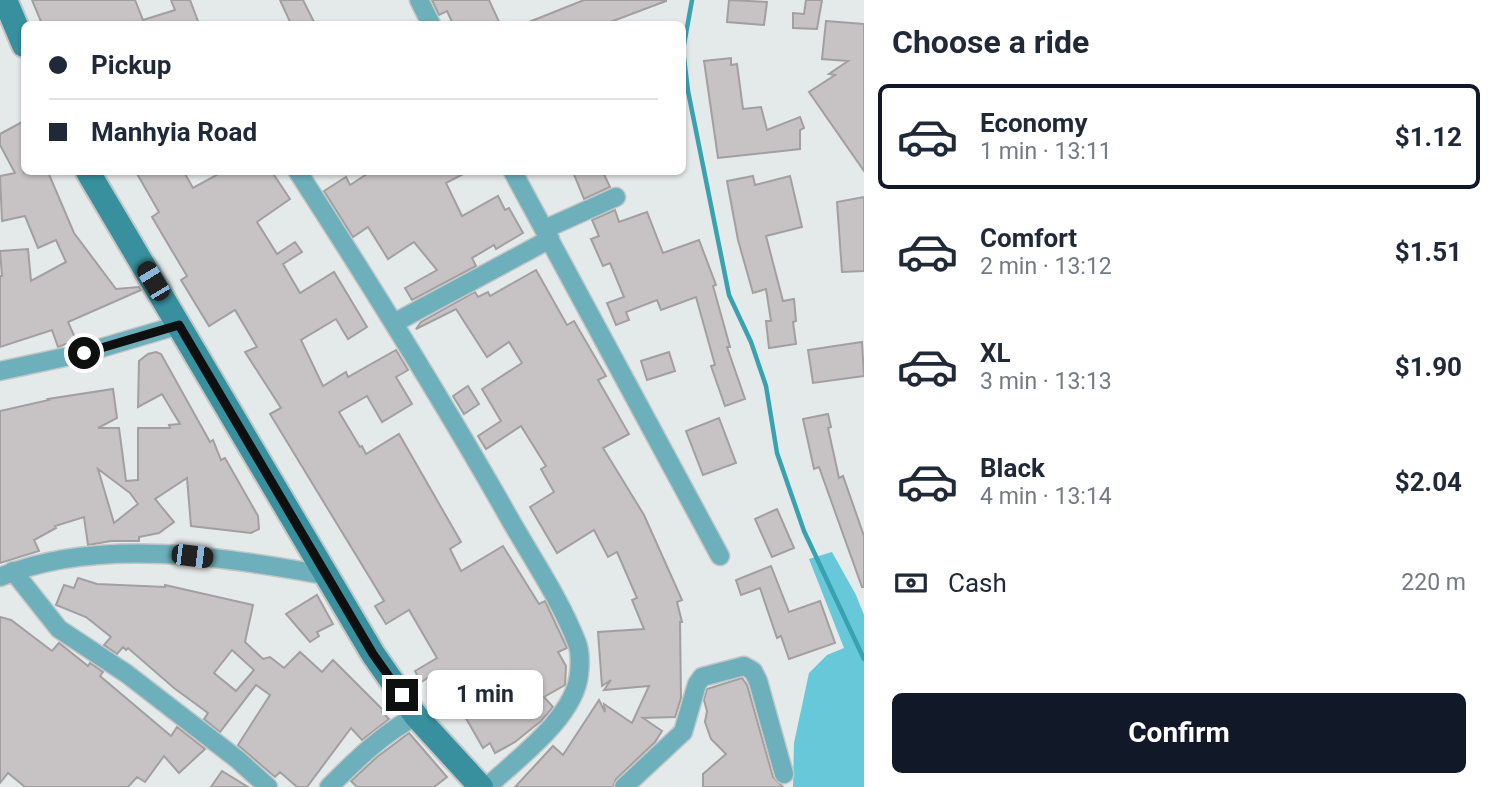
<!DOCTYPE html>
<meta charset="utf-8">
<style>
body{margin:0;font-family:Roboto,sans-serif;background:#f2f2f3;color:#1f2937;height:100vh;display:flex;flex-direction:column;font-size:26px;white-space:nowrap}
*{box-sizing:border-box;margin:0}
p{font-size:23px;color:#747a83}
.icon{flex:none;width:38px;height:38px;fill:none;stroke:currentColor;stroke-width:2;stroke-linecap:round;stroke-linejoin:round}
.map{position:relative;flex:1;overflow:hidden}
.details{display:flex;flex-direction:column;background:#fff;width:630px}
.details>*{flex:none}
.guide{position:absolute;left:21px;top:21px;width:665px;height:154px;border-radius:10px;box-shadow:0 2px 5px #0004;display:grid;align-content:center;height:154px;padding:0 28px;background:#fff}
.end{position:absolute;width:32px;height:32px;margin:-16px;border:9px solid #0e1010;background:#fff;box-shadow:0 0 0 4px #fff}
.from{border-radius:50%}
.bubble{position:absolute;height:49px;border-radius:10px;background:#fff;box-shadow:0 2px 5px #0004;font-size:23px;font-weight:700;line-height:49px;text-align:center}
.car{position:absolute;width:21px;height:42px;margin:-21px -10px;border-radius:9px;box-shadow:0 0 5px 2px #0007;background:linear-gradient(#222 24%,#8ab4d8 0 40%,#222 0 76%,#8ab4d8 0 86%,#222 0)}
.guide b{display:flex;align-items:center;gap:24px;height:66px;font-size:26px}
.guide b+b{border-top:2px solid #e0e1e3}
.guide i{width:18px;height:18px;background:#1f2937}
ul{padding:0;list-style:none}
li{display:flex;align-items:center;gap:21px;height:105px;margin:0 14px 10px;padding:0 14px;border:4px solid transparent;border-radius:10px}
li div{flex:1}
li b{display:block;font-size:26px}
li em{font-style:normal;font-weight:700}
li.selected{border-color:#111827}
li>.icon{width:63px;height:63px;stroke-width:1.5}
h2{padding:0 28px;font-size:32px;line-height:84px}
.pay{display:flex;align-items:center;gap:18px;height:77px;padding:0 28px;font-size:26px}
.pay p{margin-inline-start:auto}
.action{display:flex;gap:14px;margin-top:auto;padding:14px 28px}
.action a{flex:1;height:80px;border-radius:10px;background:#111827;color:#fff;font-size:28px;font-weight:700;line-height:80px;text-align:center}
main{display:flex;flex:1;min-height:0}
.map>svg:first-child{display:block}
.forest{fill:#66c8d8}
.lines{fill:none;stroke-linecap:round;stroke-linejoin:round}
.stream{stroke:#3aa1b0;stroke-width:4.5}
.building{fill:#c7c3c4;stroke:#a39fa0;stroke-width:2;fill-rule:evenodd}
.street-casing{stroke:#c2c6c6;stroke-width:21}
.secondary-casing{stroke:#c2c6c6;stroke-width:28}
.street{stroke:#6dafbb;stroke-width:18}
.secondary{stroke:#388f9d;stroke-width:24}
.route{stroke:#0e1010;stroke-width:9}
</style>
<main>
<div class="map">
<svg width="864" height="787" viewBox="0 0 864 787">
<rect width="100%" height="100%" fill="#e4e9e9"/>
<!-- forest -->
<polygon class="forest" points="832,552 856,595 864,615 864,787 793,787 794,743 809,673 827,655 844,648 809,559"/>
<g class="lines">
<!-- stream -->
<polyline class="stream" points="692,0 683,50 688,91 729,295 751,342 766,386 777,453 804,531 864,659"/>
</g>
<!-- building -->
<g class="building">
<polygon points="32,0 135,0 143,20 175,10 171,0 190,0 199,24 42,24"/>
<polygon points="280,0 303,0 315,24 291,24"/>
<polygon points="432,0 489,0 500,24 453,24 447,11 439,15"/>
<polygon points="584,0 666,0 666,1 605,24 524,24"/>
<polygon points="729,0 767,2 764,25 727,22"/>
<polygon points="806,0 822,0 817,29 793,28 793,13 804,14"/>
<polygon points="826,21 864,24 864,171 809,92 835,75 829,74 848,61 822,59"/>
<polygon points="731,58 731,65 737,64 743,109 761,107 767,130 800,117 804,128 800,130 800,149 718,158 704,61"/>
<polygon points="24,121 24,172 48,172 74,233 116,289 139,287 141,290 68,322 76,340 58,347 52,330 0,347 0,276 2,276 0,251 28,249 31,281 66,262 56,240 38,248 25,216 2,221 0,176 15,173 0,145 0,134"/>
<polygon points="136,172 184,172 193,188 222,172 272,172 290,199 257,222 277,254 295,242 302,252 283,264 300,293 334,272 367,327 348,339 336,319 301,340 323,386 346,372 348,377 396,350 408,370 396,377 412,404 382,422 367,396 339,412 360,447 362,446 366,454 399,434 461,542 450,549 461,571 503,546 539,604 545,601 567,648 558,652 566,666 565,685 544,697 553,707 541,721 515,742 495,753 490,743 483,748 451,692 447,695 434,674 421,682 415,671 437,658 409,610 386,624 375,606 384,601 270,414 281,408 245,352 257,347 235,310 209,326 181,280 187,276 152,217 159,212"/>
<polygon points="370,172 467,172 446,183 462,216 498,196 505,210 509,208 523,233 496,249 494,245 472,258 476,266 412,300 405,288 437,270 414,242 388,259 368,227 353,237 324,191 346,177 350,185"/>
<polygon points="573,172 603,172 610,187 584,199"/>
<polygon points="753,176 755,185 790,176 802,227 766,236 783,301 794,299 796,321 793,322 796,344 769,348 766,321 771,321 766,289 753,293 738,240 727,181"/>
<polygon points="864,197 864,271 842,272 837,202"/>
<polygon points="615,210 619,222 647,212 663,253 699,240 716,285 713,286 730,347 727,347 745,399 725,406 711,366 715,365 696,297 661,310 657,300 626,312 629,320 616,325 607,303 624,297 610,263 603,266 591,239 599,236 592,220"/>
<polygon points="536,270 567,325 574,321 606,376 598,380 629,434 603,448 644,515 682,600 677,602 682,622 680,622 681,698 675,717 643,718 662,731 655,742 616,779 613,787 515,787 553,746 563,755 599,700 605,712 604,704 632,723 649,686 604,690 611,680 602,686 598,632 644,629 632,600 637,598 617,552 608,557 594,530 557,553 530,507 554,492 541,469 546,466 521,426 486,449 478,436 501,421 482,389 522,363 509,342 487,357 456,309 416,329 421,322 475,292 478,297 488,292 490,296"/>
<polygon points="862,342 864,376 813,383 808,350"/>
<path d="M156 352 161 354 210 442 213 440 221 460 225 458 258 516 259 529 251 533 191 526 187 478 155 499 174 522 159 533 139 537V541H111L88 545 84 517 55 526 56 528 34 540 39 551 0 563V411L49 400 48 399 113 389 117 418 98 428H119L126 481 138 480V428H170L169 425 180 424 162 394 138 407 139 361 148 354ZM98 469 130 493 138 504 114 523Z"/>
<polygon points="669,352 675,371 647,380 641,361"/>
<polygon points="468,386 479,404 464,414 453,396"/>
<polygon points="828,414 831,427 828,428 839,478 843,476 864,536 864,587 862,587 819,467 814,469 803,419"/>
<polygon points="719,418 736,463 703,475 686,431"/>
<polygon points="777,509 794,548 772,557 755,519"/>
<polygon points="771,566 789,612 820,601 835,643 789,659 781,636 777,638 760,588 741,595 736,580"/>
<path d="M78 578 97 584 165 587V585L253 605 245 642 263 659 270 657 284 668 300 652 322 672 333 660 384 711 382 712 389 719 362 740 351 728 307 787H297L280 772 275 777 238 745 270 695 256 685 220 732 204 719 208 713 174 688 128 648 126 650 123 647 117 654 104 645 111 637 86 617 56 605 64 585 74 588ZM232 650 254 670 236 691 214 673Z"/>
<polygon points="317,595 333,624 317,632 319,636 310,642 286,614"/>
<polygon points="0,617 11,620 52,651 59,643 88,666 90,663 103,672 100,676 171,736 177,727 205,749 179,773 164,756 145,782 137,777 128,787 25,787 8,773 0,783"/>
<polygon points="742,678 747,685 773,777 783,787 703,787 703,774 726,754 711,739 705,722 707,711 704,700 707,689"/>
<polygon points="409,733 447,777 434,787 357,787 351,781 377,757"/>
<polygon points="222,771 248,787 211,787"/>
</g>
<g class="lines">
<!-- street casing -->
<g class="street-casing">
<g id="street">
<polyline points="419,0 431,24"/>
<path d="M298 172C369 282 438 393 503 507 527 551 559 596 577 643 580 651 580 665 579 674 575 717 517 759 487 787"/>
<polyline points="513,172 720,556"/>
<polyline points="545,229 616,197"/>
<polyline points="394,323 550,239"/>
<polyline points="0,371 84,353 179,325"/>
<polyline points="13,571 59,629 127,674 237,759 268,787"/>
<path d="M0 577C97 536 228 557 329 576"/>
<path d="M329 787C356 760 382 734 416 716"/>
<polyline points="624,787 683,732 697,684 702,677 744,666 753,671 758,681 784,774"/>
</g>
</g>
<!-- secondary casing -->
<g class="secondary-casing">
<g id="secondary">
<polyline points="5,0 24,45"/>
<polyline points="88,172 373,654 416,716 481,787"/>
</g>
</g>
<!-- street -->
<use href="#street" class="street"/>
<!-- secondary -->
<use href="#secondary" class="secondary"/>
</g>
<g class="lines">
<!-- route -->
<polyline class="route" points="84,353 179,325 373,654 402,695"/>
</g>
</svg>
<i class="end from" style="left:84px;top:353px"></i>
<i class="end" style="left:402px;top:695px"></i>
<div class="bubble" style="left:427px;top:670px;width:116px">1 min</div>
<i class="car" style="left:153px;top:281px;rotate:329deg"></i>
<i class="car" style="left:192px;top:556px;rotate:97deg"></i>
<div class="guide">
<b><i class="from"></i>Pickup</b>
<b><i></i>Manhyia Road</b>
</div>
</div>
<section class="details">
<h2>Choose a ride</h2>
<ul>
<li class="selected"><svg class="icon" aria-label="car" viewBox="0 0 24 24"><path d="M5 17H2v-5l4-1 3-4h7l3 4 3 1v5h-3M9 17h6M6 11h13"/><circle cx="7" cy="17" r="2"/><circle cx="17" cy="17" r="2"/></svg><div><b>Economy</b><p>1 min · 13:11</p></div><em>$1.12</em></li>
<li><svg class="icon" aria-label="car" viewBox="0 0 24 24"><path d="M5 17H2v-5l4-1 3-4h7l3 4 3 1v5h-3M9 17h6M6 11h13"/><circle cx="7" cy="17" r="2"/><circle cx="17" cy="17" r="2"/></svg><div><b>Comfort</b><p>2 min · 13:12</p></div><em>$1.51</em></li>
<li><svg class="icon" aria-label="car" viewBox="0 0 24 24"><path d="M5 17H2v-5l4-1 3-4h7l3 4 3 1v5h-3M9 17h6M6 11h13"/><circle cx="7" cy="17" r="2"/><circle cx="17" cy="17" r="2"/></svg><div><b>XL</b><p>3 min · 13:13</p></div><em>$1.90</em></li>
<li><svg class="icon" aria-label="car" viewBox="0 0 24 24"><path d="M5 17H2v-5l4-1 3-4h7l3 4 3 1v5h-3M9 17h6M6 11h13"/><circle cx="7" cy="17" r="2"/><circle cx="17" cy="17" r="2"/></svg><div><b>Black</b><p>4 min · 13:14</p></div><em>$2.04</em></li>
</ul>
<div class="pay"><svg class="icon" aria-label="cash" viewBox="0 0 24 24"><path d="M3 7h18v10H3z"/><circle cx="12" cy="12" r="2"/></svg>Cash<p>220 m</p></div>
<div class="action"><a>Confirm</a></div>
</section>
</main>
